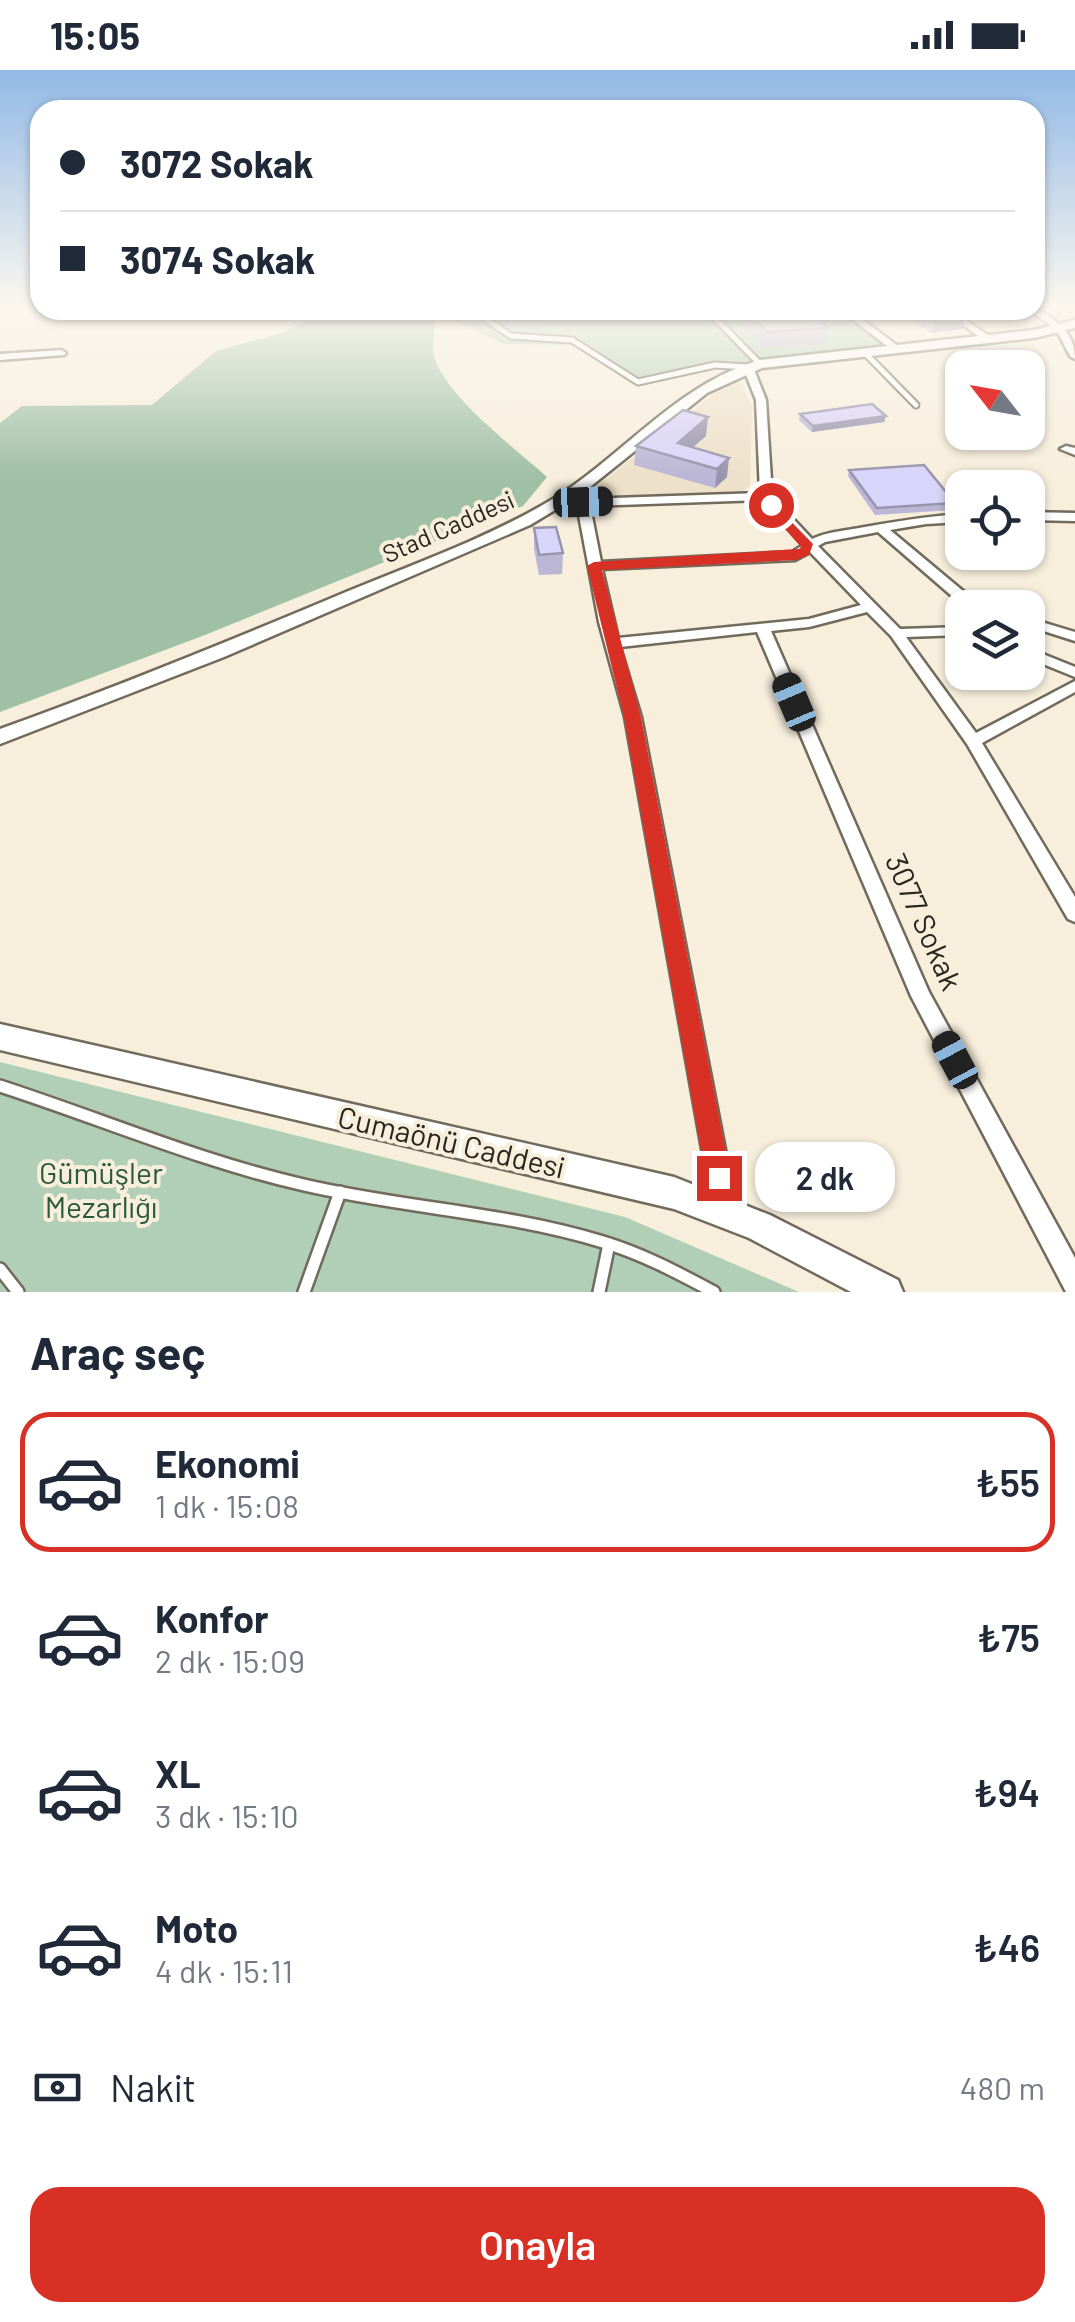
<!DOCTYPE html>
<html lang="tr">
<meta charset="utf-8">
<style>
body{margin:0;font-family:Barlow,sans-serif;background:#f6f6f7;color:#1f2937;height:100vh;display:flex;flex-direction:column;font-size:38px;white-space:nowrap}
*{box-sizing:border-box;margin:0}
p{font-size:32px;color:#747a83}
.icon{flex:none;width:55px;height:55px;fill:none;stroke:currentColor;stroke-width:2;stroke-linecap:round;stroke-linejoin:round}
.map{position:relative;height:1222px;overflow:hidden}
.side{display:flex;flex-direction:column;background:#fff;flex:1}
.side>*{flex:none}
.banner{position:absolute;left:30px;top:30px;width:1015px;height:220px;border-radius:30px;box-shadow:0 2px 8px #0004;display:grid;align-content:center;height:220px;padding:0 30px;background:#fff}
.needle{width:65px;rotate:301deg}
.tools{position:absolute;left:945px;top:280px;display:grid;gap:20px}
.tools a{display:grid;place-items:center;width:100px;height:100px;border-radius:20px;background:#fff;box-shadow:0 2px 8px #0004;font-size:50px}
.end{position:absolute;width:45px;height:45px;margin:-22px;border:12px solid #d93025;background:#fff;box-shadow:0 0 0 5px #fff}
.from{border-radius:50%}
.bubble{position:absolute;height:70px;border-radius:30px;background:#fff;box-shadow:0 2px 8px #0004;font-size:32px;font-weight:600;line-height:70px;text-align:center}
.car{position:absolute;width:30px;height:60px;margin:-30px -15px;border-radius:12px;box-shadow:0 0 8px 2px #0007;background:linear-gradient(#222 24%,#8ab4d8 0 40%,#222 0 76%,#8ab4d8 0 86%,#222 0)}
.banner b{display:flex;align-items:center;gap:35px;height:95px;font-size:38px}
.banner b+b{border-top:2px solid #e0e1e3}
.banner i{width:25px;height:25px;background:#1f2937}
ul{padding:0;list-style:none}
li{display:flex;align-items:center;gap:30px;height:140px;margin:0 20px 15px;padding:0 10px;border:5px solid transparent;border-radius:30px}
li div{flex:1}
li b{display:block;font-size:38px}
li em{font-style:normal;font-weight:600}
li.current{border-color:#d93025}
li>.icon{width:90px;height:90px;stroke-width:1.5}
h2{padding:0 30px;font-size:45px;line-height:120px}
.pay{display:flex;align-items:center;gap:25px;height:110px;padding:0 30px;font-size:38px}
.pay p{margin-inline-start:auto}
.button{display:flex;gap:20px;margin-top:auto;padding:20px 30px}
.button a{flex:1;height:115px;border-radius:30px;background:#d93025;color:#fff;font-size:40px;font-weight:600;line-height:115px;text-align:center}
.status{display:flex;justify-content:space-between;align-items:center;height:70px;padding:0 50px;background:#fff;direction:ltr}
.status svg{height:28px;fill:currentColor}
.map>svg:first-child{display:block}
.built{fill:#eee1c9}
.green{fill:#b1ceb7}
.forest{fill:#a0c0a6}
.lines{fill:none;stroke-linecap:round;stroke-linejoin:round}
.service-far1-casing{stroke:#726a5b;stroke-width:9}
.service-casing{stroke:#726a5b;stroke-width:16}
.minor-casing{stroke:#726a5b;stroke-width:5}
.tertiary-casing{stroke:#726a5b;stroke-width:5}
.service-far1{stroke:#fff;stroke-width:5}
.service{stroke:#fff;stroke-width:11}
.minor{fill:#fff;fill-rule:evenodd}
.tertiary{fill:#fff;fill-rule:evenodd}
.wall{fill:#bbb6d6}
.shaded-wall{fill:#9894ae}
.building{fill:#d9d4f9;stroke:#9894ae;stroke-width:2.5}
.route{fill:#d93025}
.labels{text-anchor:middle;stroke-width:8;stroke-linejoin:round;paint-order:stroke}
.street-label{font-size:25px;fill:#29251f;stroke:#f7eedc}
.near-street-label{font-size:30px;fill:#29251f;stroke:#f7eedc}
.near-park-label{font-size:30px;fill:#285a37;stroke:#f7eedc}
</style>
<div class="status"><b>15:05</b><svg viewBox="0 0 49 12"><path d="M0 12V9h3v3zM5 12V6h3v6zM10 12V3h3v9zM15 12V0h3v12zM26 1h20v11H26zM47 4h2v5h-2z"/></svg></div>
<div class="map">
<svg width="1075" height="1222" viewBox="0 0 1075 1222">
<rect width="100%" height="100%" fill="#f7eedc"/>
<!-- built -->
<g class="built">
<polygon points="1035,235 1075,235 1075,253 990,270 955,240 1035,240"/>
<polygon points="729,312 740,312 752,337 750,416 742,421 601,428 593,424 592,420"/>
</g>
<!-- green -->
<g class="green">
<polygon points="451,240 843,240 898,280 750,293 631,311 576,275 504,274 455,251"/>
<polygon points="0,992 625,1147 799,1222 0,1222"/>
</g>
<!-- forest -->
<path class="forest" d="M326 240H429C440 253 430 270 434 286 445 326 516 379 547 407L523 436 205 565 0 642V353L22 336 152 335 216 281 282 263Z"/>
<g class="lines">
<!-- service-far1 casing -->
<g class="service-far1-casing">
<g id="service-far1">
<polyline points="472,240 511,266 572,270 638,312 715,295 748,297"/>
<polyline points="707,240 760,294"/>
<polyline points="865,283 916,335"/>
</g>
</g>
<!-- service casing -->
<g class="service-casing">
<g id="service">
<path d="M0 1016C102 1049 199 1091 304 1115 403 1138 505 1142 603 1172 643 1184 678 1203 714 1222"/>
<polyline points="0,1199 18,1222"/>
<polyline points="304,1222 340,1122"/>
<polyline points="599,1222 609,1174"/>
</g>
</g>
<!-- minor casing -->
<g class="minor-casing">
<g id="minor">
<path d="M1035 238C1057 250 1075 262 1075 289L1070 286 1056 259 1029 240H1035Z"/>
<polygon points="840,240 850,240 903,280 895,282"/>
<polygon points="941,240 951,240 995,270 987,272"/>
<polygon points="61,280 66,283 64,285 0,290 0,284"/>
<path d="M745 295 753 297 766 330 772 426 812 469C826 462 843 461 859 458 893 452 927 446 962 444V452L926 454 890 460 963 521 992 538H974L953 527 878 462 825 472 818 476 900 559 962 557V565L906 567 976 663 1075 611V622L982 673 1075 827V852L1068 849 967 674 891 566 867 542 809 557 771 561 929 922 1075 1188V1222H1066L911 926 757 562 620 577 641 647 737 1141 734 1150 725 1153 716 1150 713 1141 625 647 599 552 577 435 560 428 566 424 584 429 760 423 756 330 743 297ZM762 430 803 475 792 482 601 492 590 436ZM810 482 861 535 809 549 618 568 602 499 795 490Z"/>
<polygon points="1066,376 1075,378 1075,385 1060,379"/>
<polygon points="1028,442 1075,443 1075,451 1028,450"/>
<polygon points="1028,548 1075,562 1075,571 1028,556"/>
<polygon points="1028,578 1075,597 1075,607 1028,588"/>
</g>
</g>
<!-- tertiary casing -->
<g class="tertiary-casing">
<g id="tertiary">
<path d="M1075 250V258L1034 268 762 298 707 323 580 425 530 455 224 587 0 674V659C117 617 232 570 346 522 411 495 479 471 541 436 619 393 671 316 760 290L1034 260Z"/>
<polygon points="0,954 674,1107 770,1145 898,1210 903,1222 851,1222 749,1168 674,1139 0,980"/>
</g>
</g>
<!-- service-far1 -->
<use href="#service-far1" class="service-far1"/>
<!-- service -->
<use href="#service" class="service"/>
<!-- minor -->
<use href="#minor" class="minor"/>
<!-- tertiary -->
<use href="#tertiary" class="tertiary"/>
</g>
<!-- wall -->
<g class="wall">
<polygon points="483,240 545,240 545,258 513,260"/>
<polygon points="740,240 819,240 827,248 826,256 828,258 825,273 764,278 739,250"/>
<polygon points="868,240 972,240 964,241 962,259 931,263 901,242 874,245"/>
<polygon points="800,344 886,346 884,352 812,362 799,350"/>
<polygon points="706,366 693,377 727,407 715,418 634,395 636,376"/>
<polygon points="849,400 955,433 953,440 875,445 848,406"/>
<polygon points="534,458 563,483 562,504 539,505 534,479"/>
</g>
<!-- shaded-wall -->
<g class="shaded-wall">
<polygon points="875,240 901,240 901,242 874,245"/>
<polygon points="966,243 962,259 931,263 935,246"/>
<polygon points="886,346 884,352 812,362 813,356"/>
<polygon points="708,347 706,366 680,388 678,373"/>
<polygon points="729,388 727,407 715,418 717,399"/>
</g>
<!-- building -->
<g class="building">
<polygon points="746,240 819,240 827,248 819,249 828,258 767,262"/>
<polygon points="926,240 963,240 966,243 935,246"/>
<polygon points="872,334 886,346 813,356 800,344"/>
<polygon points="683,340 708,347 678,373 729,388 717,399 636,376"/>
<polygon points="924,395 955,433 877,438 849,400"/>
<polygon points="556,457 563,483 539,485 534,458"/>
</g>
<!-- sky -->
<linearGradient id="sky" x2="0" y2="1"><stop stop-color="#91b9e6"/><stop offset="0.58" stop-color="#fbf7ef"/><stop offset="1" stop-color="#fbf7ef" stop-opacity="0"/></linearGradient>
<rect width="1075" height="406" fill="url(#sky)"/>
<!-- route -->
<polygon class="route" points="771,431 813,474 809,485 796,490 602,500 641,647 731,1108 728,1116 719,1120 710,1116 706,1108 624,647 587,496 594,492 799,479 801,477 764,435"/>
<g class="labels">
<!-- street labels -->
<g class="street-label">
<text transform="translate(448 457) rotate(-24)" y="9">Stad Caddesi</text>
</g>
<!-- near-street labels -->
<g class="near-street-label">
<text transform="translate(923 852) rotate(66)" y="10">3077 Sokak</text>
<text transform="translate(451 1073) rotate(13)" y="10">Cumaönü Caddesi</text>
</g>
<!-- near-park labels -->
<g class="near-park-label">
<text x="101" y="1114">Gümüşler<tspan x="101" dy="34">Mezarlığı</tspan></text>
</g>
</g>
</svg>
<div class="tools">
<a><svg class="needle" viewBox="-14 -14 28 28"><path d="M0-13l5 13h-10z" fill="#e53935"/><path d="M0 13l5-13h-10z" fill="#747a83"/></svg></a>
<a><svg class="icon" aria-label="locate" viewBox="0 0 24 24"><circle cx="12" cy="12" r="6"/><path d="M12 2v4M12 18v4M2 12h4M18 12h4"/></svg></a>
<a><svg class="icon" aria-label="layers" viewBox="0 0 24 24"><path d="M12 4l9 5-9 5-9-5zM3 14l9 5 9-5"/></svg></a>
</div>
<i class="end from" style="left:771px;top:435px"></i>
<i class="end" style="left:719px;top:1108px"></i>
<div class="bubble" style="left:755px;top:1072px;width:140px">2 dk</div>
<i class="car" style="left:583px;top:432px;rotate:88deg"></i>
<i class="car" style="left:794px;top:632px;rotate:337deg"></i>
<i class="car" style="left:955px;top:990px;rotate:332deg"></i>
<div class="banner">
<b><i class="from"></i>3072 Sokak</b>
<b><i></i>3074 Sokak</b>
</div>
</div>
<section class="side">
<h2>Araç seç</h2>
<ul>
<li class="current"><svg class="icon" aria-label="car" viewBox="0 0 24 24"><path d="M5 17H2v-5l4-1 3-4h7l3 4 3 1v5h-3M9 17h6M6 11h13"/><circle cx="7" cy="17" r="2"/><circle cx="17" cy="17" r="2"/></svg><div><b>Ekonomi</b><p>1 dk · 15:08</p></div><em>₺55</em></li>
<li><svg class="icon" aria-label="car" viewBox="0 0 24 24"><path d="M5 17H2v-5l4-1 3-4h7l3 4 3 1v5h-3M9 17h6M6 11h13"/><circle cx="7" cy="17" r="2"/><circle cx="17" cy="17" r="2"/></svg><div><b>Konfor</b><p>2 dk · 15:09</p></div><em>₺75</em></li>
<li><svg class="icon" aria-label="car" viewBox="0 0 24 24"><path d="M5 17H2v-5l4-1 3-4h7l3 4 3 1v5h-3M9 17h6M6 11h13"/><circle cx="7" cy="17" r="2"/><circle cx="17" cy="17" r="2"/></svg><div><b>XL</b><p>3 dk · 15:10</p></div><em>₺94</em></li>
<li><svg class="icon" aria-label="car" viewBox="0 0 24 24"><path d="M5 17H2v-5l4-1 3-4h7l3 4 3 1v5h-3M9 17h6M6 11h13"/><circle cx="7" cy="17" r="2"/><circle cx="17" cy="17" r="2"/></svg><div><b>Moto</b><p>4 dk · 15:11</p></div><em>₺46</em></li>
</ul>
<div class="pay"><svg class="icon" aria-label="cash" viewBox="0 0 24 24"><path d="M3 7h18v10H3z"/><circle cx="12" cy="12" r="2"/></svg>Nakit<p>480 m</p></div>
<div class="button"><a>Onayla</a></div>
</section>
